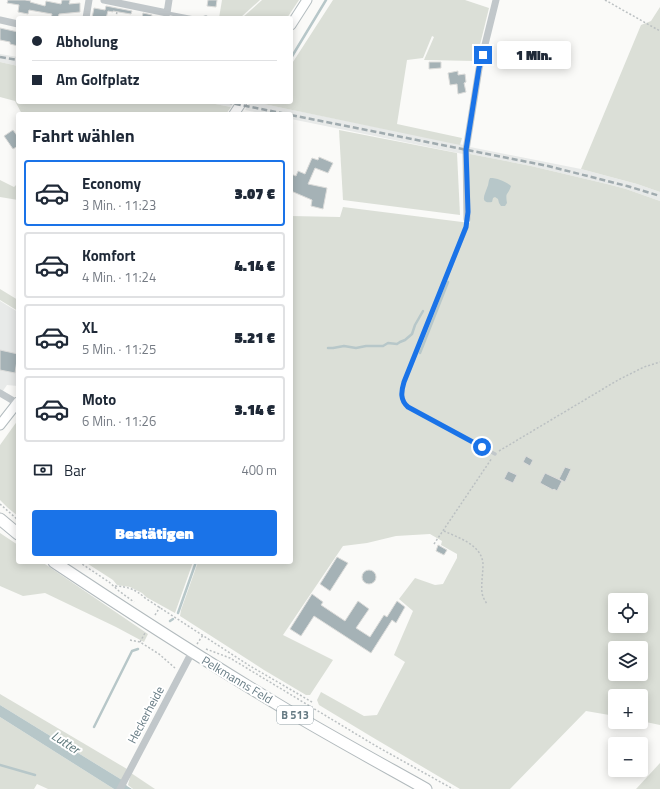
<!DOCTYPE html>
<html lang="de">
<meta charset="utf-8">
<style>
body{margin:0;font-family:"Titillium Web",sans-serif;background:#f6f6f7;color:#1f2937;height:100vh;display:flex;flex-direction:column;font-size:15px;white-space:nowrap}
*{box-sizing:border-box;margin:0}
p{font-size:13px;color:#747a83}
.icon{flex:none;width:22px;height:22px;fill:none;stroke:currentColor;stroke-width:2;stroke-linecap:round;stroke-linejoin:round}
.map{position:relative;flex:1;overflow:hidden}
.drawer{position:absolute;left:16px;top:112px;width:277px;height:452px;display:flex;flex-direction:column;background:#fff;border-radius:4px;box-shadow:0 2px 10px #0003}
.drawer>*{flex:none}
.hud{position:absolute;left:16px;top:16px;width:277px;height:88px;border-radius:4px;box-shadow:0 2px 10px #0003;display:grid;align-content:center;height:88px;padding:0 16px;background:#fff}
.controls{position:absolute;left:608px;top:593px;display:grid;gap:8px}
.controls a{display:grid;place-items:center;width:40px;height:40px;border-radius:4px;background:#fff;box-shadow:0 2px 10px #0003;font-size:20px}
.end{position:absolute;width:18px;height:18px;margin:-9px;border:5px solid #1a73e8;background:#fff;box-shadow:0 0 0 2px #fff}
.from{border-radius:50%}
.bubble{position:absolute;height:28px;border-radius:4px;background:#fff;box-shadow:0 2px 10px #0003;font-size:13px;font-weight:800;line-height:28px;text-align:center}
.hud b{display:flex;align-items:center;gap:14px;height:38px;font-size:15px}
.hud b+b{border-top:1px solid #e0e1e3}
.hud i{width:10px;height:10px;background:#1f2937}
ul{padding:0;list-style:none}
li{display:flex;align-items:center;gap:12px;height:66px;margin:0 8px 6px;padding:0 8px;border:2px solid #e0e1e3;border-radius:4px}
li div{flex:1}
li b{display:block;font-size:15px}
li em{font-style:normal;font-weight:800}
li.on{border-color:#1a73e8}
li>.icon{width:36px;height:36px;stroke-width:1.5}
h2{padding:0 16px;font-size:18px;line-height:48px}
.pay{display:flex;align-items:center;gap:10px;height:44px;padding:0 16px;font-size:15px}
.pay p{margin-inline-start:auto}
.button{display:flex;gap:8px;margin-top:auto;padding:8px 16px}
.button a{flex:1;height:46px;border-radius:4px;background:#1a73e8;color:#fff;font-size:16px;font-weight:800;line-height:46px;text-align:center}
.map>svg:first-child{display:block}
.built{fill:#e8eae9}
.green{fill:#dbdfd7;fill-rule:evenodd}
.water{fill:#b7c7c9}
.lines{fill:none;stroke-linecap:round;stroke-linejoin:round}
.stream{stroke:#b7c7c9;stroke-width:2.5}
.building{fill:#a5b2b6;stroke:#dcdcda}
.secondary-casing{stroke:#b3bcbf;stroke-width:11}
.primary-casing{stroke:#b2babd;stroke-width:13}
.path{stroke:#bbc0c2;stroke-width:1.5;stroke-dasharray:2 2;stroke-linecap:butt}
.lane{stroke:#c1c7ca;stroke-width:3.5}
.street{stroke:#c1c7ca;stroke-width:7}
.secondary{stroke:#fff;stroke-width:9}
.primary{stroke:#fff;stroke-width:11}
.rail{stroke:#a0abaf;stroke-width:2.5;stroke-dasharray:6 3;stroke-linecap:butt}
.route{stroke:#1a73e8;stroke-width:5}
.labels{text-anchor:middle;stroke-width:4;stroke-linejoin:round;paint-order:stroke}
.shield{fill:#fff;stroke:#93a2a8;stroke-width:1}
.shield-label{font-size:11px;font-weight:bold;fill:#657a83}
.street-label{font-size:12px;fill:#657a83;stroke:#fff}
.water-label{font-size:13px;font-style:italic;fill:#5f797c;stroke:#fff}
</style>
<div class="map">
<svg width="660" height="789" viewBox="0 0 660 789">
<rect width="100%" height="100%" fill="#fafaf8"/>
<!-- built -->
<g class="built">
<polygon points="0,54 18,57 18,66 0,62"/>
<polygon points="205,102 234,102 231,107"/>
<polygon points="250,102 254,102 464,145 463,154 291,119 291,114 265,114 245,110"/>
<polygon points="470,147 581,169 637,184 660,192 660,201 626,189 607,184 531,166 470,154"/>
<polygon points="0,301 18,312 18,386 7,385 0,395"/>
</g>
<!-- green -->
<g class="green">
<polygon points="222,0 260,0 240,18 219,18"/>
<polygon points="262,0 299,0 287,18 242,18"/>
<polygon points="333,0 465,0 489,8 476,61 424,60 434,37 432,36 423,58 407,60 397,124 462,138 460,145 254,102 291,102 291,65"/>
<polygon points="660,7 660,192 637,184 581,169 641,25 651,21"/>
<polygon points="0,62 18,66 18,102 205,102 231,107 226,114 22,114 15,101 0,97"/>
<polygon points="339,130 457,153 460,215 343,200"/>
<path d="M470 154 531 166 607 184 626 189 660 201V725L641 721V696H615V716L586 711 510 789H460L372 737 319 705 317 700 321 692 364 716 377 715 405 662 394 655 413 611 399 599 415 578 435 585 443 584 457 558V554L441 545 442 541 430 534 396 536 367 543 343 546 283 635 333 660 310 695H306L264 670 180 616 181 610 198 562H291V216L340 217 343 207 470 223ZM615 600H641V626H615ZM615 648H641V674H615Z"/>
<polygon points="0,180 14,187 18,183 18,200 0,197"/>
<polygon points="0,289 18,300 18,311 0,300"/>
<polygon points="18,420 18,516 8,508 0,500 0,445"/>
<polygon points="0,533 18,545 18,562 42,562 148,634 144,642 116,627 45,593 23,596 0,586"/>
<polygon points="85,562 193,562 175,613 146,597 142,593 130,587 117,585 113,580"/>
<polygon points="0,694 127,769 122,780 0,705"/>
<polygon points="0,717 114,789 48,789 37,784 34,789 0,789"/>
<polygon points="660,763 660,789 636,789"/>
<polygon points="131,773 155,789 133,789 128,785"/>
</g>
<!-- water -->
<g class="water">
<path d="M490 178C497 178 505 181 511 186 508 196 505 191 507 203L505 206H501L499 203 498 199 495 197 493 198 492 202C479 204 485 194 487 188 489 184 488 181 490 178Z"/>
<polygon points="0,705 122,780 127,786 132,789 114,789 0,717"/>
</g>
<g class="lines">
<!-- stream -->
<g class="stream">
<polyline points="291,58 326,0"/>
<polyline points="328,348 333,348 344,346 356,348 366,346 383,346 388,343 397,344 400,342 405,340 412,334 415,325 423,311"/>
<polyline points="420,353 448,282"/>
<polyline points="178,613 196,562"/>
<polyline points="170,621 173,619"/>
<polyline points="94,727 132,651 138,649"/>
<polyline points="0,765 35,775"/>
</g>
</g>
<!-- building -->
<g class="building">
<polygon points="8,0 25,0 31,1 30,2 45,6 46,1 61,4 62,0 70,0 69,4 80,3 80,12 59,14 58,18 51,18 52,14 29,10 28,14 18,12 19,5 7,3"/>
<polygon points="208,0 217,0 216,7 207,6"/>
<polygon points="106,6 132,11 131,14 113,11 113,12 108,11 106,18 92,18 94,8 105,10"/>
<polygon points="143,13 152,15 151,18 142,18"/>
<polygon points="0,28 18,32 18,46 10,44 10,42 0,40"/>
<polygon points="429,62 441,62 441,68 429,69"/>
<polygon points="458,71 458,75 465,74 466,82 464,83 466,92 458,94 457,84 450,85 448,73"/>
<polygon points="13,130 18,137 18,146 13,149 4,136"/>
<polygon points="319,157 333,163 328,173 315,168 308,184 327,188 323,209 311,206 312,200 291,191 291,174 296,176 298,171 305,174 312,158 318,160"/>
<polygon points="0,350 18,354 15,373 0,370"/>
<polygon points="526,456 533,460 530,466 523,462"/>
<polygon points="565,467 571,469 565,482 559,479"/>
<polygon points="508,471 517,475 513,483 504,479"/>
<polygon points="545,473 562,481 557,491 554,489 553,490 540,483"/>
<polygon points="438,545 447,550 444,555 436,551"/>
<polygon points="337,557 348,563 330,591 320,584"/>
<circle cx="369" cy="577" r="7"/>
<polygon points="312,594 323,602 321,605 345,621 358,601 369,609 356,628 370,637 384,615 387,617 397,601 405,607 396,623 392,620 371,653 314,616 301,636 290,629"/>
</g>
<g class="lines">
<!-- secondary casing -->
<g class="secondary-casing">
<g id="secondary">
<polyline points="291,25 307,0"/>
<polyline points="234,114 242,102"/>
<polyline points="0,425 18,402"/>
</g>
</g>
<!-- primary casing -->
<g class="primary-casing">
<g id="primary">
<polyline points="0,519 18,534"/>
<path d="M54 562C135 616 218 669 302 719 343 743 385 766 426 789"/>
</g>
</g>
<!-- path -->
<g class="path">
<polyline points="605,0 660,31"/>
<polyline points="116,18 117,11"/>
<polyline points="499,451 618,380 644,367 660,362"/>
<polyline points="0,504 18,520"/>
<path d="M444 531C459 538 482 545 483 564 483 574 481 583 482 593L483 597 487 604"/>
<polyline points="434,544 492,458"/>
<polyline points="79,562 109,582 119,591 134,602"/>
<path d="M115 586C129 587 135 589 145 598L250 666 312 702"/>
<polyline points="155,615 160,607"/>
<polyline points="130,640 140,642 159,654 175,668"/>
<polyline points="140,642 145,633"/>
<polyline points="197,644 203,635"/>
<polyline points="206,649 230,658 376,746 453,789"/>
</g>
<!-- lane -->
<g class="lane">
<polyline points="167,13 193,18"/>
<polyline points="203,18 206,17"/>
<path d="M467 219V227L404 382C401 392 400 400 408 407L495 454"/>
</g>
<!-- street -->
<g class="street">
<polyline points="104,0 167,13 169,0"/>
<polyline points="86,18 89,0"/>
<polyline points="0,20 18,24"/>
<polyline points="467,219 466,150 479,69 496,0"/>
<polyline points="0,393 17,403"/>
<polyline points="120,789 192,652"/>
</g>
<!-- secondary -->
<use href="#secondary" class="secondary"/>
<!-- primary -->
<use href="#primary" class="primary"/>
<!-- rail -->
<g class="rail">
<polyline points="0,57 18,60"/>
<polyline points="226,102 286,114"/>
<polyline points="291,115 548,166 627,186 660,196"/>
</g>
</g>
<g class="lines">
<!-- route -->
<path class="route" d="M482 447 408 407C400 400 401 392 404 382L466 227 468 212 466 150 479 68 483 55"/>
</g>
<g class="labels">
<!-- shield labels -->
<rect class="shield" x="277" y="706" width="36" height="18" rx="3"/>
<g class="shield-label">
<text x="295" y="719">B 513</text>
</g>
<!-- street labels -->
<g class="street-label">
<text transform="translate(237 680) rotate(31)" y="4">Pelkmanns Feld</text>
<text transform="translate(146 715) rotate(-62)" y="4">Heckerheide</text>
</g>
<!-- water labels -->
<g class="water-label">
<text transform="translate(66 742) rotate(33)" y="5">Lutter</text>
</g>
</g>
</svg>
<div class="controls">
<a><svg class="icon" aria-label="locate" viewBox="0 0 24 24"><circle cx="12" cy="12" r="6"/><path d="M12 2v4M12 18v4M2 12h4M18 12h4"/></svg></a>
<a><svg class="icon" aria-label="layers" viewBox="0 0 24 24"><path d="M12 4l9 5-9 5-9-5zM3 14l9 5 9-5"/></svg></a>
<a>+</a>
<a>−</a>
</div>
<i class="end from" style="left:482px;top:447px"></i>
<i class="end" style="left:483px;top:55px"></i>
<div class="bubble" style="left:497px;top:41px;width:74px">1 Min.</div>
<div class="hud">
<b><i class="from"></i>Abholung</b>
<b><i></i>Am Golfplatz</b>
</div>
<section class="drawer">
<h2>Fahrt wählen</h2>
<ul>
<li class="on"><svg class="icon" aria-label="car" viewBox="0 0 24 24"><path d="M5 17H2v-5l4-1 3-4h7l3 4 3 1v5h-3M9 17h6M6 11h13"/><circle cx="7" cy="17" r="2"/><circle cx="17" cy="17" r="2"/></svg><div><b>Economy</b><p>3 Min. · 11:23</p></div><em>3.07 €</em></li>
<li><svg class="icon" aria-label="car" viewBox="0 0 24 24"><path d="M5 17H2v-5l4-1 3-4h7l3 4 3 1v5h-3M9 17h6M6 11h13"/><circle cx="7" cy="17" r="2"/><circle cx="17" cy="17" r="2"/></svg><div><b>Komfort</b><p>4 Min. · 11:24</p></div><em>4.14 €</em></li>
<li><svg class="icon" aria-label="car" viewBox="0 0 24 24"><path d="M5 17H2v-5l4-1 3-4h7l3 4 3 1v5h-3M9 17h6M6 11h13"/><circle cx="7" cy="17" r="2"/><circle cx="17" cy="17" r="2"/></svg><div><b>XL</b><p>5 Min. · 11:25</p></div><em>5.21 €</em></li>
<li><svg class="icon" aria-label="car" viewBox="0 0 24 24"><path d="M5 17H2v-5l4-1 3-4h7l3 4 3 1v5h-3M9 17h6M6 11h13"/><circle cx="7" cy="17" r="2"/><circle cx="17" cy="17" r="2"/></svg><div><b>Moto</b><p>6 Min. · 11:26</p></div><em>3.14 €</em></li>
</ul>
<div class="pay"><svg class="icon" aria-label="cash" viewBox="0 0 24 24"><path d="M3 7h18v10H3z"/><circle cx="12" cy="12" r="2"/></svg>Bar<p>400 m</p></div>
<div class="button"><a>Bestätigen</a></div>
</section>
</div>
